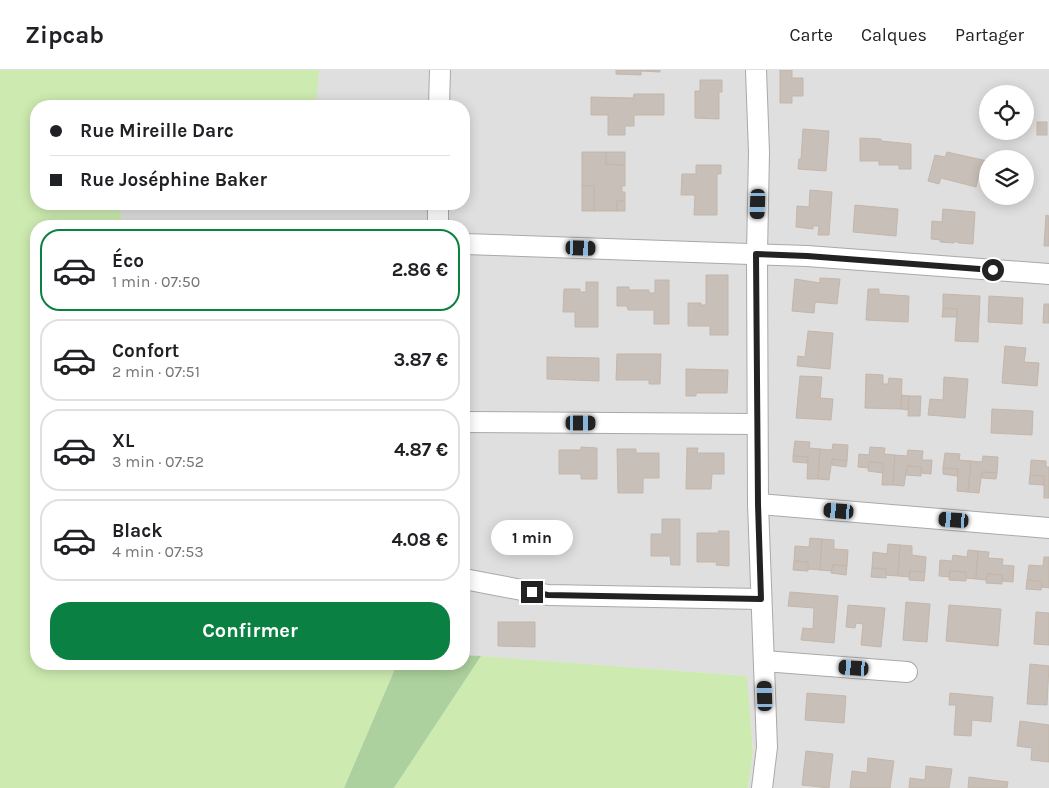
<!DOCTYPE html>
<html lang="fr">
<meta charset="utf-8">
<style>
body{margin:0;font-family:Karla,sans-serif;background:#f2f2f2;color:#202124;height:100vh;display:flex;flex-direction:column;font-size:19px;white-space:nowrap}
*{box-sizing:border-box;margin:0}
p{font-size:16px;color:#757577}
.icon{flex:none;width:28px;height:28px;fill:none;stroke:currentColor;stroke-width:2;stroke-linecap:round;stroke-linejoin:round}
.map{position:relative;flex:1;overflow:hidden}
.panel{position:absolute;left:30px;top:150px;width:440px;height:450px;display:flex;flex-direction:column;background:#fff;border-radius:20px;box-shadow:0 2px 12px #0003}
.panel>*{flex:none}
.hud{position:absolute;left:30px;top:30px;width:440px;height:110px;border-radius:20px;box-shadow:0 2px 12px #0003;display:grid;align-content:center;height:110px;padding:0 20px;background:#fff}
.tools{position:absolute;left:979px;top:15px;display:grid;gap:10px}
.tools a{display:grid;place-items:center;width:55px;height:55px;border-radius:50%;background:#fff;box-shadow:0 2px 12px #0003;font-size:25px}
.end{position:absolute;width:22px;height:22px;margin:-11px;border:6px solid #222;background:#fff;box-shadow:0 0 0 2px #fff}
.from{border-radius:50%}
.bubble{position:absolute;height:35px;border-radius:18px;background:#fff;box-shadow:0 2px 12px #0003;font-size:16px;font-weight:700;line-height:35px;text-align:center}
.car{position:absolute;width:15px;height:30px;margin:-15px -8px;border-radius:6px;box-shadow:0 0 4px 1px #0007;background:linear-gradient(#222 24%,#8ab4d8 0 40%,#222 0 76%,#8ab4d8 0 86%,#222 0)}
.hud b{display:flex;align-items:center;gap:18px;height:48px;font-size:19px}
.hud b+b{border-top:1px solid #e0e0e0}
.hud i{width:12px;height:12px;background:#202124}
ul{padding:9px 0 0;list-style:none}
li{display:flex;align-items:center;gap:15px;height:82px;margin:0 10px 8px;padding:0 10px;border:2px solid #e0e0e0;border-radius:20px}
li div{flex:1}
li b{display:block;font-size:19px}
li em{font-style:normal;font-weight:700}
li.active{border-color:#0b8043}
li>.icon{width:45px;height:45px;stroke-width:1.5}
.cta{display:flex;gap:10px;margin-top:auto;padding:10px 20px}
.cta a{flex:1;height:58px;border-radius:20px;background:#0b8043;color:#fff;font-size:20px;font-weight:700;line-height:58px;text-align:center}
header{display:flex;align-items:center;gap:30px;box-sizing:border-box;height:70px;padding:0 25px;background:#fff;border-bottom:1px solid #e0e0e0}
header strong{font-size:24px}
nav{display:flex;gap:28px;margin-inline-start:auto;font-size:18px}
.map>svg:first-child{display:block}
.residential{fill:#e0dfdf;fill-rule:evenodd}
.grass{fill:#cdebb0}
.forest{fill:#add19e}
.building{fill:#c7bfb8;stroke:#c4b6ab}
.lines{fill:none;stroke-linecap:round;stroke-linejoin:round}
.street-casing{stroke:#a9a9a9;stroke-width:22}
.street{stroke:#fff;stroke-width:20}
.route{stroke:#222;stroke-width:6}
</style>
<header>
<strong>Zipcab</strong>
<nav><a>Carte</a><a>Calques</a><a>Partager</a></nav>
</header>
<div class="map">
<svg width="1049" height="718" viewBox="0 0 1049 718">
<rect width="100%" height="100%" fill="#f2efe9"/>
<!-- residential -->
<path class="residential" d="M318 0H1049V718H748L753 682 746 606 464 585V156H123L119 134H464V36H316ZM988 24H1025V61H988ZM988 89H1025V126H988Z"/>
<!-- grass -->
<g class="grass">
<polygon points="0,0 319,0 316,36 36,36 36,134 119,134 123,156 36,156 36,594 397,594 344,718 0,718"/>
<polygon points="481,586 747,606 753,682 748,718 394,718"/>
</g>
<!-- forest -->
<polygon class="forest" points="464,585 481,586 394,718 344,718 397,594 464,594"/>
<!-- building -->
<g class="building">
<polygon points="616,0 660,0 660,2 641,1 641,5 616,4"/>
<polygon points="780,0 792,0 792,8 803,8 803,26 792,26 792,33 780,33"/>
<polygon points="700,10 722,10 722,22 719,22 719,49 695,48 695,21 700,21"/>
<polygon points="634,24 664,24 664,45 634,45 634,56 625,56 625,65 608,65 608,45 591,45 591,27 633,28"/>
<rect x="1037" y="52" width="10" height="13"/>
<polygon points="803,59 829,61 826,101 798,99 799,89 801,89"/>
<polygon points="860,68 881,69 881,71 911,74 911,99 899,99 899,95 879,95 879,91 860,91"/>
<polygon points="582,82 606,82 606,94 625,95 625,116 622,116 622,122 625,122 625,131 617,131 617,141 594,141 594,116 582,116"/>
<polygon points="606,82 625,82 625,95 606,94"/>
<polygon points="947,82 987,91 984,105 979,104 976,117 941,108 939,114 928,111 935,85 945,87"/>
<polygon points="696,95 721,95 721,104 717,104 717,145 694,145 695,125 681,125 682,104 696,104"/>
<rect x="582" y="116" width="12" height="25"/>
<polygon points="810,120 832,122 829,165 818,165 819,156 813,156 813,159 796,157 797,136 809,137"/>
<rect x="617" y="131" width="8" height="10"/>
<polygon points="855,135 898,139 896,166 853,162"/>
<polygon points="943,139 975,142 973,174 959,173 954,171 954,173 940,172 941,170 931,169 932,151 942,152"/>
<polygon points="1046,145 1049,146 1049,176 1044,176"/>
<polygon points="706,205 728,205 728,265 710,265 710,256 688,256 688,233 701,233 701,235 706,235"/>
<polygon points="820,208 840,209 837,234 815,232 814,243 792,241 795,209 820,213"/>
<polygon points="655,210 669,210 669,254 654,254 654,240 628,240 627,236 617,236 617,217 629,217 629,220 649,220 649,223 655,223"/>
<polygon points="586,212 598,212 598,257 575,257 575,242 563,242 564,219 580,219 580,222 586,222"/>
<polygon points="868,219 879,219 879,224 909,226 908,252 866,250"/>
<polygon points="943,224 980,226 978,272 955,271 957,239 943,238"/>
<polygon points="989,226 1023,228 1022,254 988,252"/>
<polygon points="1044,234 1049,234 1049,253 1043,253"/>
<polygon points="943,238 957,239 957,247 942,247"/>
<polygon points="808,261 833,263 830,299 797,296 798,286 805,287"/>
<polygon points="1005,276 1026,278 1024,292 1039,293 1037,316 1002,313"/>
<polygon points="617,284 661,284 660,314 649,314 649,310 616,310"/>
<polygon points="547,287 599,288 599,311 547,309"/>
<polygon points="686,299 728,300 727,323 696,323 696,326 686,326"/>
<polygon points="866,304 883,305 883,314 888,314 889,308 902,309 901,339 865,338"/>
<polygon points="800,306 822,307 820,328 833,329 831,350 796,348"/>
<polygon points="944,307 968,309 965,348 928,345 930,329 943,330"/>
<polygon points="902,325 909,326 908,340 901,339"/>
<polygon points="909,326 921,326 920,346 908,346"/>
<polygon points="992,339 1033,341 1032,365 991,363"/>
<polygon points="795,371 810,372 809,378 820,379 818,409 807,409 808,387 793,386"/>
<polygon points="833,374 848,375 847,391 832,389 829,410 818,409 820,379 832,380"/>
<polygon points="581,377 597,378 597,409 581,409 581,404 559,404 559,380 581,380"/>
<polygon points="870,377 885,378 884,384 895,385 893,415 882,415 883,393 869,392 869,398 858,397 859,384 869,385"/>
<polygon points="687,378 698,378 697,383 724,383 724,404 712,404 711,419 686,419"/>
<polygon points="617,379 636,379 636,383 659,383 659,408 643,408 643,423 618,423"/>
<polygon points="908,380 923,381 922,390 932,390 931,404 920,403 921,397 907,396 904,416 893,415 895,385 907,386"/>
<polygon points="945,383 960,384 959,390 971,391 968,422 957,421 958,399 943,398"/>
<polygon points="793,386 808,387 807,393 793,392"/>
<polygon points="983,386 998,387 997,403 982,402 979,423 968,422 971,391 982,392"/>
<polygon points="832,389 847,391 846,397 832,395"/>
<polygon points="1031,390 1046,391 1046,397 1049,397 1049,428 1044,428 1044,406 1030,405"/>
<polygon points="869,392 883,393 883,403 868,401"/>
<polygon points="907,396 921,397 921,406 906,405"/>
<polygon points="943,398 958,399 957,406 943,404"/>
<polygon points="982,402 997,403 996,409 982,408"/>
<polygon points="1030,405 1044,406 1044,415 1029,414"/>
<polygon points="662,449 680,449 680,495 671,495 670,486 651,486 651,464 662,464"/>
<polygon points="718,461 729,461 729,496 716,495 717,492 697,492 697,463 719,463"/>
<polygon points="810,468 822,469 820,500 808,499 808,492 794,491 795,476 809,477"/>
<polygon points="822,469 834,470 834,479 848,480 847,496 833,495 832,501 820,500"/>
<polygon points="888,474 900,475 898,506 885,505 886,499 872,498 873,482 887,484"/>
<polygon points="900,475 912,476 912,485 926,487 925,502 910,501 910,507 898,506"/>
<polygon points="968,480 978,481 976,509 965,508 966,502 950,501 950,507 939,506 940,490 952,491 953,485 967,487"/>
<polygon points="978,481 989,482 988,488 1003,489 1002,495 1014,496 1013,512 1002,511 1002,505 987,504 986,510 976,509"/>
<polygon points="1044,487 1049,487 1049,518 1041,517 1042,512 1027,510 1029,495 1043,496"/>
<polygon points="794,491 808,492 808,501 793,500"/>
<polygon points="833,495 847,496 846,505 831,503"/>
<polygon points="872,498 886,499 886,508 871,507"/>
<polygon points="910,501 925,502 924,511 909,510"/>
<polygon points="950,501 966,502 966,511 949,510"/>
<polygon points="987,504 1002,505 1002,514 986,513"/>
<polygon points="1027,510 1042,512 1041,520 1026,519"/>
<polygon points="790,522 838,526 834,573 801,570 803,558 813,559 814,538 788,536"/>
<polygon points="906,532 930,534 927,572 903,570"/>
<polygon points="848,535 885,538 881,577 861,575 863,554 856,553 855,558 846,557"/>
<polygon points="949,535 1001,539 998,576 946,571"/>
<polygon points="1036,542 1049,543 1049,575 1034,574"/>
<polygon points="498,552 535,552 535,577 498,576"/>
<polygon points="1030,594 1049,596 1047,635 1027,634"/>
<polygon points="807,623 846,626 844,653 805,650"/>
<polygon points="950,623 993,627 991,652 972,650 971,666 954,665 956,635 949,635"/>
<polygon points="1020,651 1049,655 1049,692 1031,690 1032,678 1017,676"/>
<polygon points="806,681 833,684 829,718 802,715"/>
<polygon points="868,688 894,691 890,718 850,718 852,701 867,703"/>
<polygon points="926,696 952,699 949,718 909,718 910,708 925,710"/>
<polygon points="969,707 1008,712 1007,718 968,718"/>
</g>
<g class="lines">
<!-- street casing -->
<g class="street-casing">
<g id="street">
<polyline points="756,0 759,82 757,184 758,434 767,677 762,718"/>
<polyline points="439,36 440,0"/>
<polyline points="438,156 438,134"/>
<polyline points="464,174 807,186 1049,204"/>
<polyline points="464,352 757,354"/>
<polyline points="758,434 1049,458"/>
<polyline points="464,509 548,525 761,529"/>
<polyline points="764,591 907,602"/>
</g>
</g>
<!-- street -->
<use href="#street" class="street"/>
</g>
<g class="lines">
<!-- route -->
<polyline class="route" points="532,522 548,525 761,529 758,434 756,184 807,186 993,200"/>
</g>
</svg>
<div class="tools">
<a><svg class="icon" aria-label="locate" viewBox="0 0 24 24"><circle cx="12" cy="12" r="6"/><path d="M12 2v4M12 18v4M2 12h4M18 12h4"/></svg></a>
<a><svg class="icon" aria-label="layers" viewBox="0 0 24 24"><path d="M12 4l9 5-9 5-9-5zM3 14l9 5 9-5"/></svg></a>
</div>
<i class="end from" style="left:993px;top:200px"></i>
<i class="end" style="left:532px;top:522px"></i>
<div class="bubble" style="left:491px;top:450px;width:82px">1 min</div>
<i class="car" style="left:758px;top:134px;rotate:182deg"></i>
<i class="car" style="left:581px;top:178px;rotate:92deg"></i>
<i class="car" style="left:581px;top:353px;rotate:90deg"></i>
<i class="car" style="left:839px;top:441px;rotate:275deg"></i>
<i class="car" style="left:954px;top:450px;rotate:274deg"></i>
<i class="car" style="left:854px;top:598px;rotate:274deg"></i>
<i class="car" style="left:765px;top:626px;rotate:358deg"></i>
<div class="hud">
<b><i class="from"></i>Rue Mireille Darc</b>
<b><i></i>Rue Joséphine Baker</b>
</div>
<section class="panel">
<ul>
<li class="active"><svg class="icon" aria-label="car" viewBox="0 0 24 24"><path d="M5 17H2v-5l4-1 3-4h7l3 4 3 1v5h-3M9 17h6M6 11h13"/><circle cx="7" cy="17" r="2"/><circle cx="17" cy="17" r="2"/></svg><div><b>Éco</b><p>1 min · 07:50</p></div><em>2.86 €</em></li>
<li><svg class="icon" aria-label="car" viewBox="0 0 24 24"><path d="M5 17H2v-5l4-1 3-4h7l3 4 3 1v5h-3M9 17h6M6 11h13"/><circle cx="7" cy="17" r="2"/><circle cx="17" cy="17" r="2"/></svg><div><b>Confort</b><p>2 min · 07:51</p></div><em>3.87 €</em></li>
<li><svg class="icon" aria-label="car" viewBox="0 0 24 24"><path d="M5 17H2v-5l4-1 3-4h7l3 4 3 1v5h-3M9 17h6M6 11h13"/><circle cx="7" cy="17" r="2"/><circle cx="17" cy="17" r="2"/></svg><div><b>XL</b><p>3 min · 07:52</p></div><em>4.87 €</em></li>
<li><svg class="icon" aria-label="car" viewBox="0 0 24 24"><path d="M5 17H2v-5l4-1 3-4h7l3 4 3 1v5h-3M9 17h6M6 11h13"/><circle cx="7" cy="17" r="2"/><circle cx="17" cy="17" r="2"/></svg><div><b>Black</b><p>4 min · 07:53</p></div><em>4.08 €</em></li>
</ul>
<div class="cta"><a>Confirmer</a></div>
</section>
</div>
